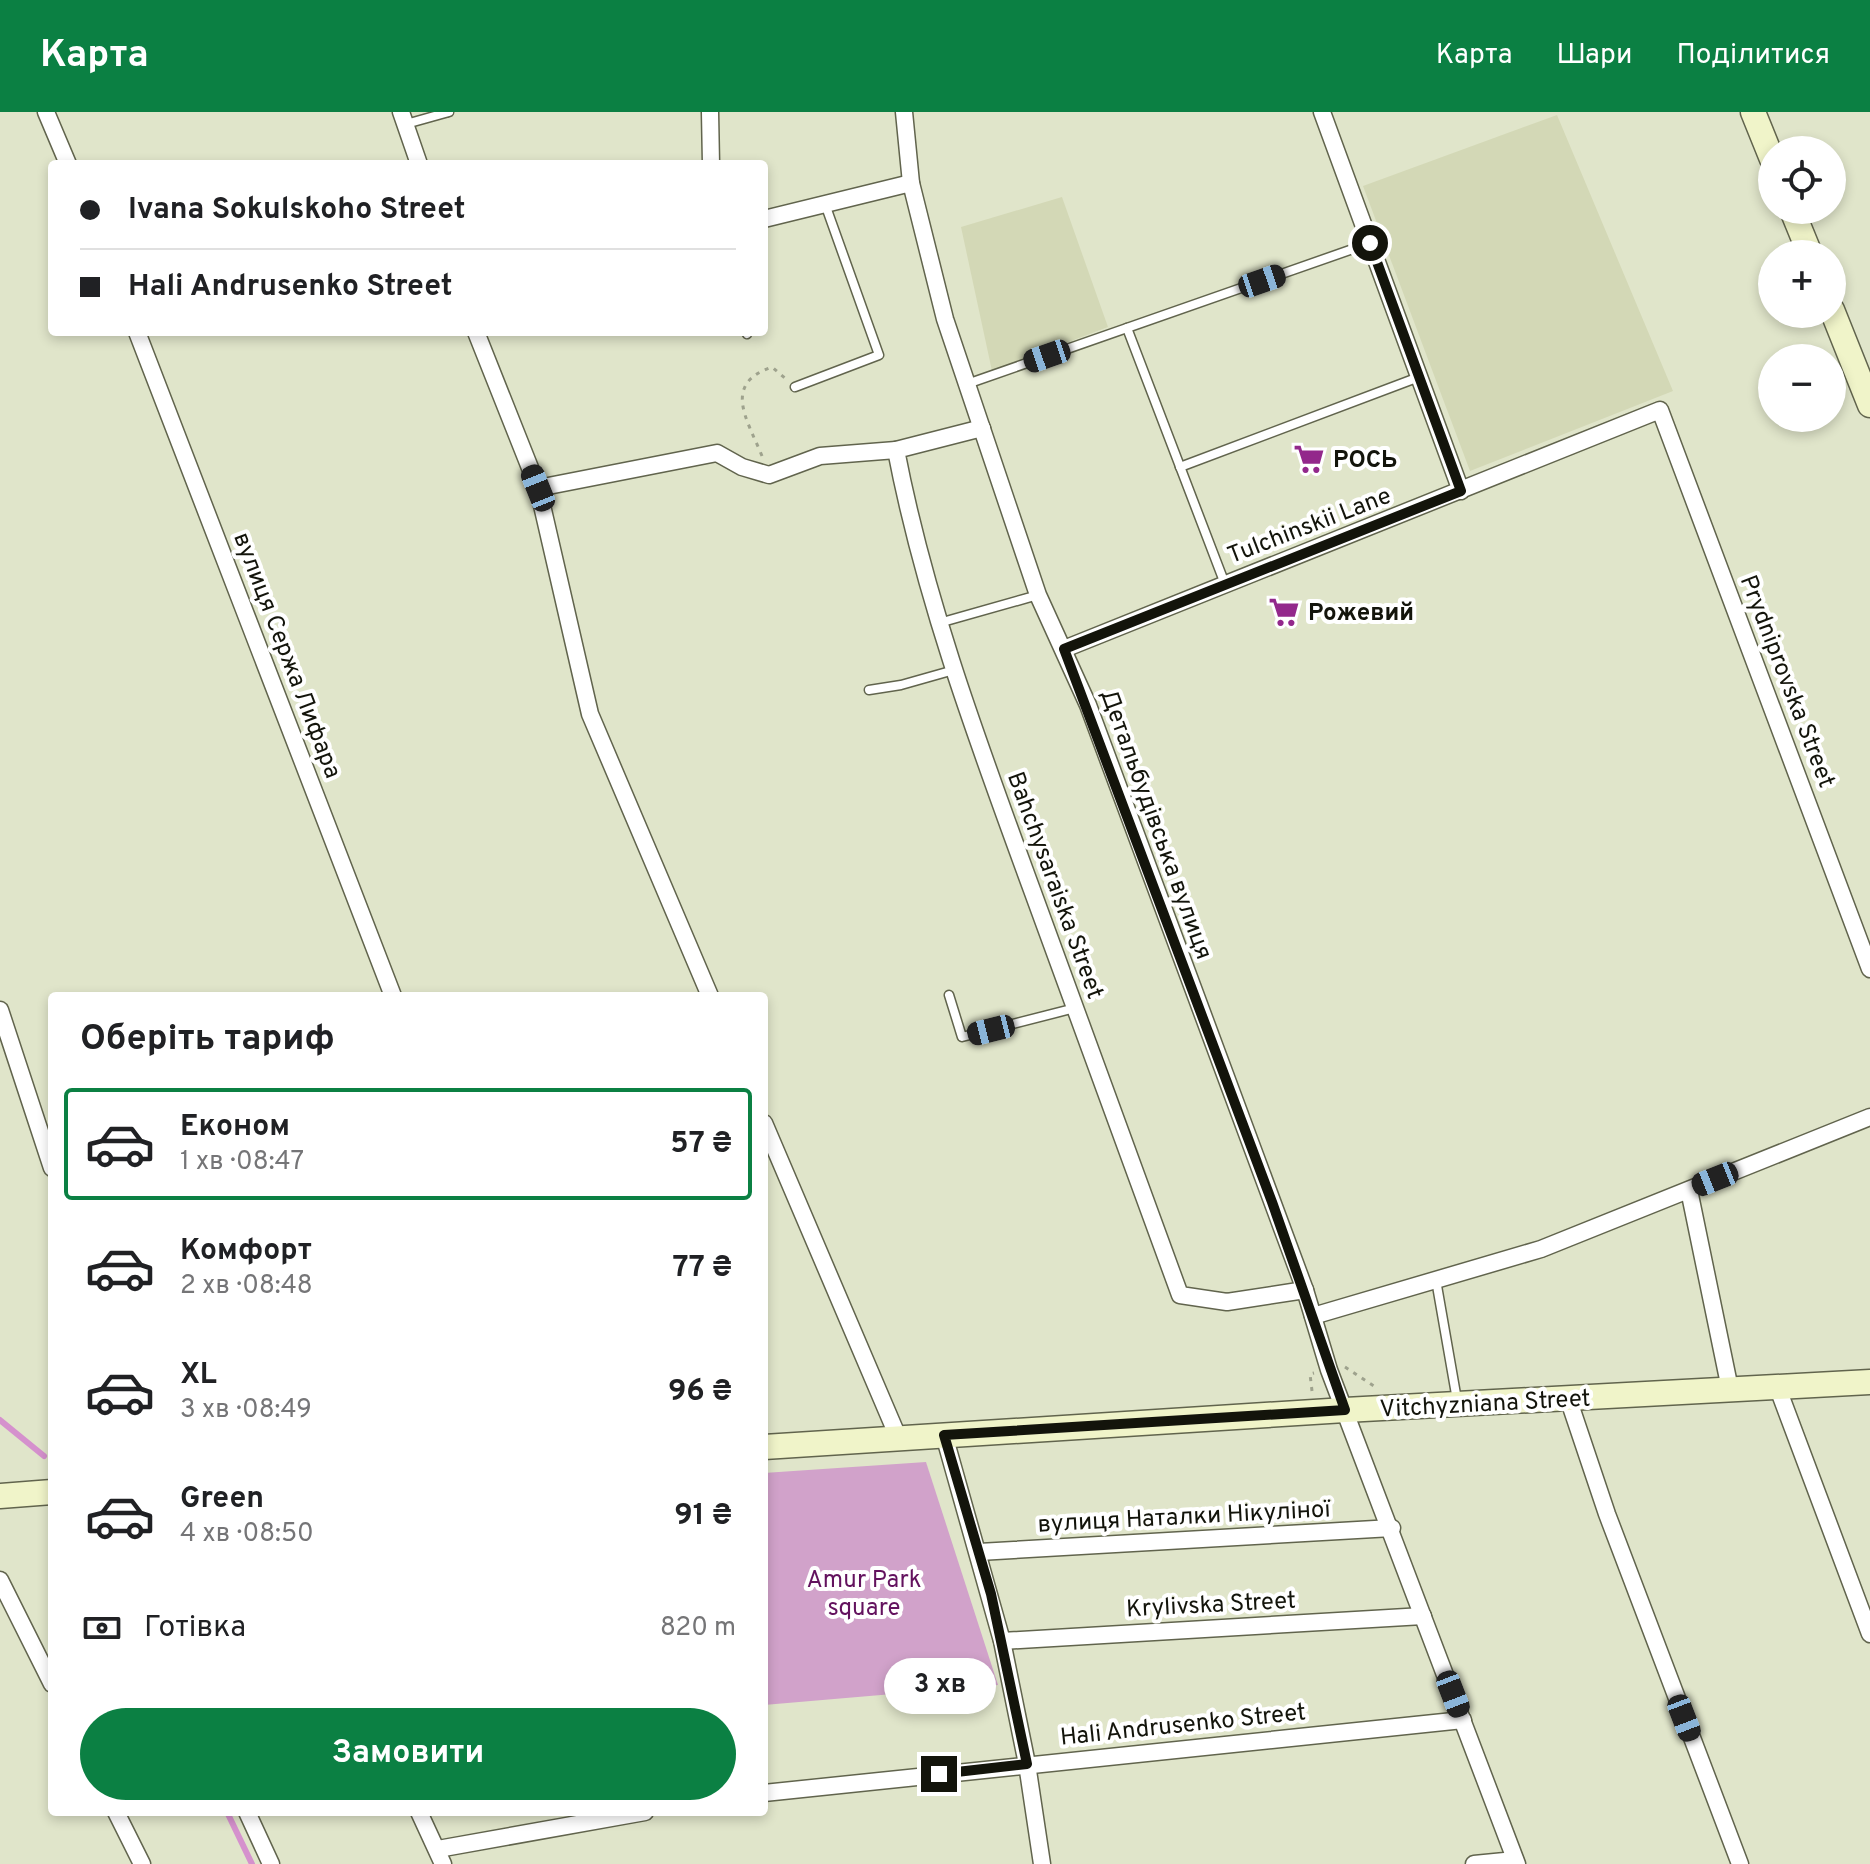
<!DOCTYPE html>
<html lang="uk">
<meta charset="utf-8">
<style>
body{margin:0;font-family:Overpass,sans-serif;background:#f6f6f6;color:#202124;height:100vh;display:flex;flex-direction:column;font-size:30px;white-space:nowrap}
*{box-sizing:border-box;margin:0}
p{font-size:26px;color:#757577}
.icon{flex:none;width:44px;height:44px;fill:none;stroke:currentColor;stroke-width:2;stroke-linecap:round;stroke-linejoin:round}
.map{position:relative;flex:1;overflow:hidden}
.panel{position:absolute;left:48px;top:880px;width:720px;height:824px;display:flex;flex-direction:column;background:#fff;border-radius:8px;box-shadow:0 4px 12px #0003}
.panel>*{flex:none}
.banner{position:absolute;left:48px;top:48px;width:720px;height:176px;border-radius:8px;box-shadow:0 4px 12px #0003;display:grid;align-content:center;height:176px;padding:0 32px;background:#fff}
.fabs{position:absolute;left:1758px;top:24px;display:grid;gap:16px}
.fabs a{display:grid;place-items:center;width:88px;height:88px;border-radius:50%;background:#fff;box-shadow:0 4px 12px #0003;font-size:40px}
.end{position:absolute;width:36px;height:36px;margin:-18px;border:10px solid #13140b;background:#fff;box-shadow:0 0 0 4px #fff}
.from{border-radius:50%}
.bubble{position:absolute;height:56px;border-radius:28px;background:#fff;box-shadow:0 4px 12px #0003;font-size:26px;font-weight:700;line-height:56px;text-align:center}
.car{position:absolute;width:24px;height:48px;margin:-24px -12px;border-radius:10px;box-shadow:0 0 6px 2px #0007;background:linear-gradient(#222 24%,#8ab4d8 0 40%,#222 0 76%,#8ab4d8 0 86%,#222 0)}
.banner b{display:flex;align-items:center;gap:28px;height:76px;font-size:30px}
.banner b+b{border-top:2px solid #e0e0e0}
.banner i{width:20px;height:20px;background:#202124}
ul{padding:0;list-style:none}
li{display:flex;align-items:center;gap:24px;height:112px;margin:0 16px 12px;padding:0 16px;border:4px solid transparent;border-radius:8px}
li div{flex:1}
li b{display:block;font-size:30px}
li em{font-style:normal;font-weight:700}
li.selected{border-color:#0b8043}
li>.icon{width:72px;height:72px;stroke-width:1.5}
h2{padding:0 32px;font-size:36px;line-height:96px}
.pay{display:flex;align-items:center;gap:20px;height:88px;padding:0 32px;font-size:30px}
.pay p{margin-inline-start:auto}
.cta{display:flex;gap:16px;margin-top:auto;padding:16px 32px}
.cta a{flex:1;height:92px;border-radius:48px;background:#0b8043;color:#fff;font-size:32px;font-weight:700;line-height:92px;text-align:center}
header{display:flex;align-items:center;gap:48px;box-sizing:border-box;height:112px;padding:0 40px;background:#0b8043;color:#fff}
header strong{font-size:38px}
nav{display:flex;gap:44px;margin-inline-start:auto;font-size:28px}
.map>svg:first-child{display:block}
.built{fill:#d3d8b6}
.green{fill:#d1a2ca}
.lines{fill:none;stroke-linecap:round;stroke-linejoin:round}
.stream{stroke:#d591cd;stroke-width:6}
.lane-casing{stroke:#61644d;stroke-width:11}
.street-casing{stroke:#61644d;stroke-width:19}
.secondary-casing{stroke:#61644d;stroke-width:27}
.path{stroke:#9ea28d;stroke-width:3;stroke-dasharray:4 6;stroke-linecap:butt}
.lane{stroke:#fff;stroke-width:8}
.street{stroke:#fff;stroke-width:16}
.secondary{stroke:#f0f4c9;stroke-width:24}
.route{stroke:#13140b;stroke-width:10}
.labels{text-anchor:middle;stroke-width:8;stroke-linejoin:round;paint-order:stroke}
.poi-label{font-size:24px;font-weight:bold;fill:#13140b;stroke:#fff;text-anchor:start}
.street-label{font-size:24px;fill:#13140b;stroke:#fff}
.park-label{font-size:24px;fill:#63125e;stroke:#fff}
</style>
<header>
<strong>Карта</strong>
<nav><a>Карта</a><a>Шари</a><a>Поділитися</a></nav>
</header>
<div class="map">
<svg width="1870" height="1752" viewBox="0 0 1870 1752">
<rect width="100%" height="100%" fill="#e0e5ca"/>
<!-- built -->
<g class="built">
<polygon points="1557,3 1673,279 1470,359 1363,74"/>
<polygon points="1062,85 1108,215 992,259 961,115"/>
</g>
<!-- green -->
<polygon class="green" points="926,1350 998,1573 764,1593 764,1361"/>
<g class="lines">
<!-- stream -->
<g class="stream">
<polyline points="0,1308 44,1344"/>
<polyline points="227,1700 252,1752"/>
</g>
<!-- lane casing -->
<g class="lane-casing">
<g id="lane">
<polyline points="406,12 449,0"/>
<polyline points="1127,216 1225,472"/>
<polyline points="746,220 747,222"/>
<polyline points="967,272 1370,131"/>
<polyline points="795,275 879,243 825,92"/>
<polyline points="1180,355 1419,265"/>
<polyline points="939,511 1038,483"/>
<polyline points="869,578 901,573 954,558"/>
<polyline points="949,883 962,925 1075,896"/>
<polyline points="1436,1168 1457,1288"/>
</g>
</g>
<!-- street casing -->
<g class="street-casing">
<g id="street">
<polyline points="46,0 68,52"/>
<polyline points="401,0 419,52"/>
<polyline points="710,0 711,52"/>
<polyline points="904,0 911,71 945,207 1038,483 1088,593 1305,1178 1329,1258 1517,1752"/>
<polyline points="1322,0 1461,379"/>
<polyline points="764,107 911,71"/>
<polyline points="137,220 393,884"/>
<polyline points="476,220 538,376 590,602 710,884"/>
<path d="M982 316 896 338C925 489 979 633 1032 778 1081 913 1131 1048 1180 1183L1227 1190 1305 1178"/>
<polyline points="538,376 717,341 742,355 769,363 820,344 896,338"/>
<polyline points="1064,537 1660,298 1870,857"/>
<polyline points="0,898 52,1056"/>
<polyline points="764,1011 898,1325"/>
<polyline points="1689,1078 1730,1277"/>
<polyline points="1313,1204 1541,1137 1870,1005"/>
<polyline points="1777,1274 1870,1522"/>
<polyline points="1568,1286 1607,1402 1740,1752"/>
<polyline points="944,1323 1002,1529 1027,1652 1042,1752"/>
<polyline points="979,1440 1392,1416"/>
<polyline points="0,1468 52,1572"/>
<polyline points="1002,1529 1423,1504"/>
<polyline points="764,1681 1463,1608"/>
<polyline points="116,1700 142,1752"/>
<polyline points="247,1700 271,1752"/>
<polyline points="419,1700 443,1752"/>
<polyline points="438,1737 645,1700"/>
<polyline points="1474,1752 1515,1748"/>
</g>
</g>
<!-- secondary casing -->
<g class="secondary-casing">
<g id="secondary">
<polyline points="1753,0 1772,47"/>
<polyline points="1792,98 1810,142"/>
<polyline points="1832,198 1870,293"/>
<polyline points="764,1335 1345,1298 1870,1270"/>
<polyline points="0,1384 52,1380"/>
</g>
</g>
<!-- path -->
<g class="path">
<path d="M762 344C747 307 722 272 772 255L786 267"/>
<polyline points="1345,1255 1374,1274"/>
<polyline points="1312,1279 1310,1262 1314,1261"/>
</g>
<!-- lane -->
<use href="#lane" class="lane"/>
<!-- street -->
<use href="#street" class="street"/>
<!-- secondary -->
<use href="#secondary" class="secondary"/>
</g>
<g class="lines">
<!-- route -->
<polyline class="route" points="939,1662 1027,1652 991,1482 944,1323 1345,1298 1272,1090 1064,537 1461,379 1370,131"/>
</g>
<!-- icons -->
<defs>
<g id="supermarket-bare" transform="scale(2.4)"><path d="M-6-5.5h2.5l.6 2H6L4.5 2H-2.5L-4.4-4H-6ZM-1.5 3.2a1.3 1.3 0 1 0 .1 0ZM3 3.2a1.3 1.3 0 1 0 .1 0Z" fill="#93288b" stroke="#fff" stroke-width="2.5" paint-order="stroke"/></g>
</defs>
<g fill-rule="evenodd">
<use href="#supermarket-bare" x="1309" y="347"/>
<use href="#supermarket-bare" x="1284" y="500"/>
</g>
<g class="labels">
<!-- poi labels -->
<g class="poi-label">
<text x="1333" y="355">РОСЬ</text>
<text x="1308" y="508">Рожевий</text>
</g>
<!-- street labels -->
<g class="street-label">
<text transform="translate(1309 413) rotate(-21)" y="8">Tulchinskii Lane</text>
<text transform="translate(288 543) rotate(69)" y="8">вулиця Сержа Лифара</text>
<text transform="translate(1788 569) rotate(69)" y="8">Prydniprovska Street</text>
<text transform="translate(1157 712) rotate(70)" y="8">Детальбудівська вулиця</text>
<text transform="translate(1056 773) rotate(70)" y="8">Bahchysaraiska Street</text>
<text transform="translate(1485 1291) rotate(-3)" y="8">Vitchyzniana Street</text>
<text transform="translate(1184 1404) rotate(-3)" y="8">вулиця Наталки Нікуліної</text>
<text transform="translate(1211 1492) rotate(-3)" y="8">Krylivska Street</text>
<text transform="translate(1183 1612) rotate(-6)" y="8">Hali Andrusenko Street</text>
</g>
<!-- park labels -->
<g class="park-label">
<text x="864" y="1475">Amur Park<tspan x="864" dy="28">square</tspan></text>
</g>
</g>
</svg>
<div class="fabs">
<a><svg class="icon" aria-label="locate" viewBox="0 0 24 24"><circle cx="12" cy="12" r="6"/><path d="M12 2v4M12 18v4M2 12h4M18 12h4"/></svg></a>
<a>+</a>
<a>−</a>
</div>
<i class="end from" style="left:1370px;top:131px"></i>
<i class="end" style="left:939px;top:1662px"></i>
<div class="bubble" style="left:884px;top:1546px;width:112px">3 хв</div>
<i class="car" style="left:1262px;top:169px;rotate:71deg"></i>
<i class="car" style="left:1047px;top:244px;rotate:251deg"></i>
<i class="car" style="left:538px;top:376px;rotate:338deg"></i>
<i class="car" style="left:991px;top:918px;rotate:256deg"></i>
<i class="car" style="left:1715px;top:1067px;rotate:248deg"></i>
<i class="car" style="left:1453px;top:1582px;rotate:159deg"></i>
<i class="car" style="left:1684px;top:1606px;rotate:159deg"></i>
<div class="banner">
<b><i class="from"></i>Ivana Sokulskoho Street</b>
<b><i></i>Hali Andrusenko Street</b>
</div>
<section class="panel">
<h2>Оберіть тариф</h2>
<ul>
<li class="selected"><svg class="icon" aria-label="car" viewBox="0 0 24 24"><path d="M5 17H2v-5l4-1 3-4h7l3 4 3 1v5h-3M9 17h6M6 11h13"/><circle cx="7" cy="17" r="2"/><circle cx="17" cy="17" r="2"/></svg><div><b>Економ</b><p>1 хв · 08:47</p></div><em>57 ₴</em></li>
<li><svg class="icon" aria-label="car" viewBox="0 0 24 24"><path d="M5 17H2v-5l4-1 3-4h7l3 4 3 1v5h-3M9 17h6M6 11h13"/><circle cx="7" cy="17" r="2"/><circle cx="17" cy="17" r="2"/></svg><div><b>Комфорт</b><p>2 хв · 08:48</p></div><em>77 ₴</em></li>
<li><svg class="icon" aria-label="car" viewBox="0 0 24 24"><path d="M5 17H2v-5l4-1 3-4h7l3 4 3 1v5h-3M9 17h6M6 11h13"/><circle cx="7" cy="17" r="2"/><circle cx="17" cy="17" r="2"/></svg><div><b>XL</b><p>3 хв · 08:49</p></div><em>96 ₴</em></li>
<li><svg class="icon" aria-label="car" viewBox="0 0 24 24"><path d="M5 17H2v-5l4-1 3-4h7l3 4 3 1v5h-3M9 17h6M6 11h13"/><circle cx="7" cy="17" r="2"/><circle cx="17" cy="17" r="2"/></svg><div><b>Green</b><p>4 хв · 08:50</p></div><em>91 ₴</em></li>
</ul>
<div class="pay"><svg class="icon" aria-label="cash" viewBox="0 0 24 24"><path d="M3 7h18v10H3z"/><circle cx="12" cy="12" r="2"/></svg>Готівка<p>820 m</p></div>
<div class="cta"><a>Замовити</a></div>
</section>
</div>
